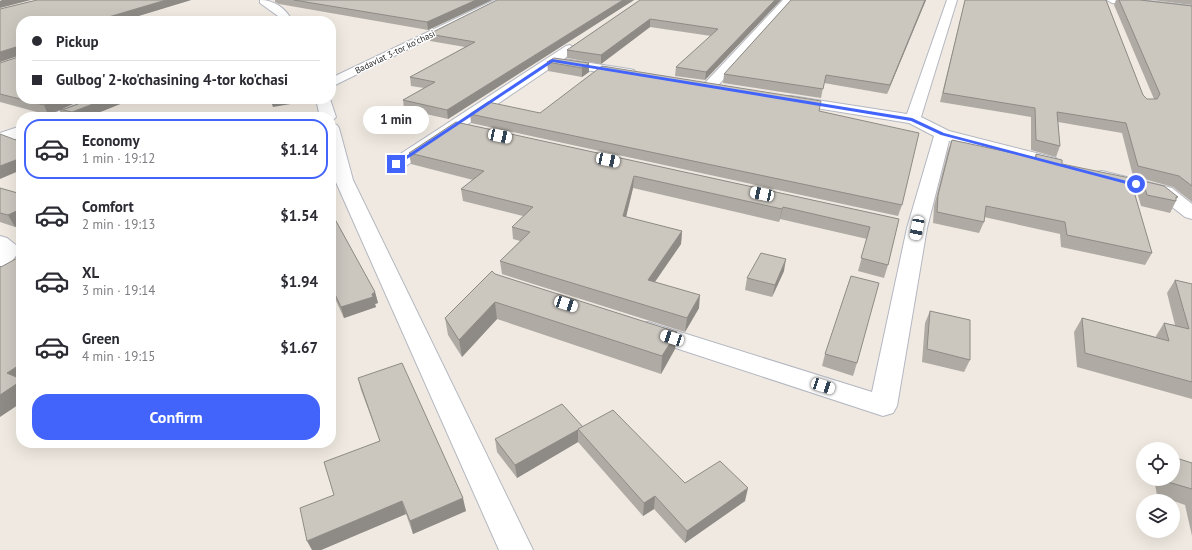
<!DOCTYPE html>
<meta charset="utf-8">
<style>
body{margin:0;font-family:"PT Sans",sans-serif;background:#f2f2f3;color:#2b2b33;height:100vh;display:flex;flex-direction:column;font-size:15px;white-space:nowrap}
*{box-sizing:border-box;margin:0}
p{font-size:13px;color:#7c7c81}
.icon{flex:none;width:22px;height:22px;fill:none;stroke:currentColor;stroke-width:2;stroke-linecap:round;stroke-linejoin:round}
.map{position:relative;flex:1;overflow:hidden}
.side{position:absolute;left:16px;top:112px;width:320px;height:336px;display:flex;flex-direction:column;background:#fff;border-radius:16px;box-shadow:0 4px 16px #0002}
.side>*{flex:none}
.guide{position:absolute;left:16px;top:16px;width:320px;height:88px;border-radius:16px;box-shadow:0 4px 16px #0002;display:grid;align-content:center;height:88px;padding:0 16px;background:#fff}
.tools{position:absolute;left:1136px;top:442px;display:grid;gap:8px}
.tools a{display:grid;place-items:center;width:44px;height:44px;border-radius:50%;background:#fff;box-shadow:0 4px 16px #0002;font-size:20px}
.end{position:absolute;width:18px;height:18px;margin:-9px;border:5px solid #4264fb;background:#fff;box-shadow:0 0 0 2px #fff}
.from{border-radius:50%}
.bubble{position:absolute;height:28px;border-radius:14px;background:#fff;box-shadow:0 4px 16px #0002;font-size:13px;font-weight:600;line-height:28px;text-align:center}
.car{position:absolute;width:12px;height:24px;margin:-12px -6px;border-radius:5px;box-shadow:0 0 3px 1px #0007;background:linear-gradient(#fff 24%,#345 0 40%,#fff 0 76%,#345 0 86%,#fff 0)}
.guide b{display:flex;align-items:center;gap:14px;height:38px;font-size:15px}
.guide b+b{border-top:1px solid #e1e1e2}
.guide i{width:10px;height:10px;background:#2b2b33}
ul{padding:7px 0 0;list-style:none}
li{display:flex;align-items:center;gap:12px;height:60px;margin:0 8px 6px;padding:0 8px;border:2px solid transparent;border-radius:16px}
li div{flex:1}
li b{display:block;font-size:15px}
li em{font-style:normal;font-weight:600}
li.selected{border-color:#4264fb}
li>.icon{width:36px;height:36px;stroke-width:1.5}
.cta{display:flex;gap:8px;margin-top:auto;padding:8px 16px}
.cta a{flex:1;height:46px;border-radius:16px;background:#4264fb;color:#fff;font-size:16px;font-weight:600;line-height:46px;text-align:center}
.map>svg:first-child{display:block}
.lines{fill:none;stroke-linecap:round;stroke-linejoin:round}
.minor-casing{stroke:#b4b7c1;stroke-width:2}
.minor{fill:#fff;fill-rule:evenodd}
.wall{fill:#afaba4}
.shaded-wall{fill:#8e8b86}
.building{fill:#cbc7bf;stroke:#8e8b86}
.route{fill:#4264fb}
.labels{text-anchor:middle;stroke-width:3;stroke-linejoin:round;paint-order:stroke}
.far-street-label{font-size:9px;fill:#2e2e2e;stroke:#fff}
</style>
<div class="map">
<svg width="1192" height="550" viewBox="0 0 1192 550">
<rect width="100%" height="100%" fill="#efe9e1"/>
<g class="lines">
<!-- minor casing -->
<g class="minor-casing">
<g id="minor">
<path d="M260 0C274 0 286 8 292 21H280L278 16 260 3Z"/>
<polygon points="495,0 508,0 331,87 331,78"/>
<polygon points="783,0 794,0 714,90 704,90 702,87 704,84"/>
<polygon points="947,0 957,0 921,117 949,131 1056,158 1059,162 1056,166 1050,167 949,141 927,228 897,406 893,413 883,416 639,336 636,330 639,324 648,322 872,392 907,228 934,136 909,123 791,104 786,103 784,100 786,97 791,96 907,114"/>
<polygon points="1107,0 1140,0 1192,6 1192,12 1112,3"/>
<polygon points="570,45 576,49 564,59 629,69 634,70 636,73 634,76 629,77 555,65 403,168 397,169 391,168 388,164 391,160 566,46"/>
<polygon points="316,99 330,99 336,117 333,120 331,121 331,117 320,117"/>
<polygon points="90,100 95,101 97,104 95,107 70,117 48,117 51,114"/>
<polygon points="331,123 337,125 339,128 353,180 533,550 499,550 335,180 331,162"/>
<polygon points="21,126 21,137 0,144 0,133"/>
<polygon points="1102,171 1172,188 1192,204 1192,219 1185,217 1158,196 1096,180 1093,176 1096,172"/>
<polygon points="0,236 7,238 21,249 8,266 0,267"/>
</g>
</g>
<!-- minor -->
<use href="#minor" class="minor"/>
</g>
<!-- wall -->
<g class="wall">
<polygon points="37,0 191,0 122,21 21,21 85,99 61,109 88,117 63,117 59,110 48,115 0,102 0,63 18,57 18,55 0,62 0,9"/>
<polygon points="275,0 492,0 428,30 279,4 275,2"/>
<polygon points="497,0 634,0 448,119 404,109 403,100 424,88 411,86 410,77 465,47 430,41 429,34"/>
<polygon points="640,0 781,0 705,80 675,76 676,67 711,36 650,27 601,64 567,58 567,50"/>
<polygon points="791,0 926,0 887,94 824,83 821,98 723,83 724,74"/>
<polygon points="965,0 1106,0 1143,95 1147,99 1154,99 1114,5 1116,0 1140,0 1192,6 1192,202 1173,187 1133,176 1122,133 1058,122 1060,146 1056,157 1031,150 1031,117 940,102"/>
<polygon points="1152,0 1192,0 1192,5"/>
<polygon points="547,62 589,63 589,72 582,77 548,71"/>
<polygon points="540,113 902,205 898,216 471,123 470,114"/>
<polygon points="456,122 899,219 888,265 884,278 858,271 867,239 780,219 779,222 633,188 626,217 682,231 681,244 655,282 699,308 685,332 502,274 500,261 520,241 513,239 512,227 523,216 463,201 461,189 473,180 411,164 409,153"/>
<polygon points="952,140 1034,158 1036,154 1062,164 1152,253 1145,265 1061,247 1060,234 984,217 984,222 979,233 933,223 934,206 948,150"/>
<polygon points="1143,181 1178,197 1176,199 1176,201 1170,213 1141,206 1137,192"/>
<polygon points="0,188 21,194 21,224 15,227 0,222"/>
<polygon points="331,212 375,292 378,303 375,304 376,307 344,318 331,290"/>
<polygon points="784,271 772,297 745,290 747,278"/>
<polygon points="495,274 677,332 675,349 661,374 497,319 462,357 448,335 445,318"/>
<polygon points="1175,280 1192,284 1192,399 1077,367 1074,332 1082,318 1156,337 1156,336 1164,323 1175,325 1167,293"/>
<polygon points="930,311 970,360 964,372 922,362 925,323"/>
<polygon points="825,354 857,363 853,376 822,366"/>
<polygon points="358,378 466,511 413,534 406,514 321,550 312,550 334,495 380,441 361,390"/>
<polygon points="583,427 685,483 745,501 685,543 654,509 643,516 578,442 517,478 497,452 495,439"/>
<polygon points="1192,463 1192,536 1185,505 1157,495 1154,479 1173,479"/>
</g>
<!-- shaded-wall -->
<g class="shaded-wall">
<polygon points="2,0 31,0 0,8 0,1"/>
<polygon points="166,0 191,0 122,21 95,21"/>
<polygon points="476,0 492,0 428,30 427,22"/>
<polygon points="623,0 634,0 448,119 447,110"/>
<polygon points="775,0 781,0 705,80 706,72"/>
<polygon points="925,0 926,0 887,94 890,85"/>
<polygon points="650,19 650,27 601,64 601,55"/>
<polygon points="16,47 21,55 0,62 0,52"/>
<polygon points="589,63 589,72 582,77 582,68"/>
<polygon points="59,99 85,99 48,115 44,105"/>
<polygon points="106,99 133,99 88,117 74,117 72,112"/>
<polygon points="270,99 313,99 314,100 273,107"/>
<polygon points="21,158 21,170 0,179 0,166"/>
<polygon points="634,176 633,188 623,229 623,216"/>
<polygon points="783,207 780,219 779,222 782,209"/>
<polygon points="21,209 21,224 15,227 8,215"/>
<polygon points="682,231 681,244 647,293 648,280"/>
<polygon points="786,259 784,271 772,297 775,285"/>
<polygon points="375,292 378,303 375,304 376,307 344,318 341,307"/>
<polygon points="700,295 699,308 685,332 687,318"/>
<polygon points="495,302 497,319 462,357 459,340"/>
<polygon points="677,332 675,349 661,374 662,356"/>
<polygon points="21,364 21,403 0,417 0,394 7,373"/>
<polygon points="578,429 578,442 517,478 515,465"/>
<polygon points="748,488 745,501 685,543 687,531"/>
<polygon points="655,496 654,509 643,516 644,503"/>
<polygon points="463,498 466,511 413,534 410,521"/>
<polygon points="402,501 406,514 321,550 312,550 307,541"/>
</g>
<!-- building -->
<g class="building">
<polygon points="37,0 166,0 95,21 21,21 21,99 59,99 44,105 0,94 0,63 18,57 18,48 16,47 0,52 0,9"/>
<polygon points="294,0 476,0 427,22"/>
<polygon points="497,0 623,0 447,110 403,100 435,82 410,77 475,42 429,34"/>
<polygon points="640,0 775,0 706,72 676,67 718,29 650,19 601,55 567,50"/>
<polygon points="791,0 925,0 890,85 826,75 823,89 724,74"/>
<polygon points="965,0 1106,0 1143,95 1147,99 1157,99 1160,94 1119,0 1140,0 1192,6 1192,186 1179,176 1138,166 1126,123 1057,112 1060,146 1036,140 1035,108 943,93"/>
<polygon points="554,58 589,63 582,68 547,62"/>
<polygon points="602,66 821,101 819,111 919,133 902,205 470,114 488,102 540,113"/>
<polygon points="91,99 106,99 72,112 59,109 65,109"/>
<polygon points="456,122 899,219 888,265 861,258 870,227 783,207 782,209 634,176 623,216 682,231 648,280 700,295 687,318 500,261 530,232 512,227 533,207 461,189 484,171 409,153"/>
<polygon points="0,134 21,142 21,158 0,166"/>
<polygon points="952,140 1036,158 1036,154 1062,160 1062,164 1130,178 1152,253 1067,235 1065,222 986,206 984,222 937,212 938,195"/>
<polygon points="1143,181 1164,186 1178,197 1176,197 1176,201 1147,195"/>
<polygon points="0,188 21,194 21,209 8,215 0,213"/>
<polygon points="331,212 375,292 372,294 373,297 341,307 331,286"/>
<polygon points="761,253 786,259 775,285 747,278"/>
<polygon points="21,256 21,364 7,373 21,379 21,381 0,395 0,266 1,267"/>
<polygon points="492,271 495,274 677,332 662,356 495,302 459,340 445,318"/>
<polygon points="851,276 879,283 857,363 825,354"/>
<polygon points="1175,280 1192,284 1192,382 1085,353 1082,318 1169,341 1164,323 1189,329"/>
<polygon points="930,311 970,320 970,360 927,349"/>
<polygon points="402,363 463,498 410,521 402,501 307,541 300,508 334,495 324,462 380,441 358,378"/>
<polygon points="562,404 583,427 515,465 495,439"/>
<polygon points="613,410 685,483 720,461 748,488 687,531 655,496 644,503 578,429"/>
<polygon points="1173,457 1192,463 1192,489 1168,482 1167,479 1173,479"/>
</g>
<!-- route -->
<polygon class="route" points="552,59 912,118 944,133 1138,184 1134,186 941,135 911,121 553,62 398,165 394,164"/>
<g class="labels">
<!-- far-street labels -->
<g class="far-street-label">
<text transform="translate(395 52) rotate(-26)" y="3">Badavlat 3-tor koʼchasi</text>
</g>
</g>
</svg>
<div class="tools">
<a><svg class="icon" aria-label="locate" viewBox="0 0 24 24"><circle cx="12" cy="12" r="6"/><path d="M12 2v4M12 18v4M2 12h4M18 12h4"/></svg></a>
<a><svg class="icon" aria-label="layers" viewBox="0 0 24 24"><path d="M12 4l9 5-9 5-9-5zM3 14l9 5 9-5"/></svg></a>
</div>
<i class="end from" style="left:1136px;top:184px"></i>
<i class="end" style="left:396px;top:164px"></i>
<div class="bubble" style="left:363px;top:106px;width:66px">1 min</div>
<i class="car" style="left:500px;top:136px;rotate:102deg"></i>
<i class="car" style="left:608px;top:160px;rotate:102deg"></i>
<i class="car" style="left:762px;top:194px;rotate:282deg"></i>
<i class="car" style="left:917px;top:228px;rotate:191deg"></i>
<i class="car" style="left:566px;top:304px;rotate:108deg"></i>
<i class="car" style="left:672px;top:338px;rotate:288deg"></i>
<i class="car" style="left:823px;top:386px;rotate:108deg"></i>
<div class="guide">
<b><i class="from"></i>Pickup</b>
<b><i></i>Gulbog' 2-ko'chasining 4-tor ko'chasi</b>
</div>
<section class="side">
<ul>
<li class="selected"><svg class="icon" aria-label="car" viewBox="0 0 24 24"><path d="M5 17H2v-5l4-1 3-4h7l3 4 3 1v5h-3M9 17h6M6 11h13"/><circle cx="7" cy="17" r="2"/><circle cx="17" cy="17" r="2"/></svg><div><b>Economy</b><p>1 min · 19:12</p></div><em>$1.14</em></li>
<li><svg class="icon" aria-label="car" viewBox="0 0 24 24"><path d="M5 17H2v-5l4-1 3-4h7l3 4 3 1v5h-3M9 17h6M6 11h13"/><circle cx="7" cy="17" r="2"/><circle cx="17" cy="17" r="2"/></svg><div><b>Comfort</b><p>2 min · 19:13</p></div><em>$1.54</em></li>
<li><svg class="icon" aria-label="car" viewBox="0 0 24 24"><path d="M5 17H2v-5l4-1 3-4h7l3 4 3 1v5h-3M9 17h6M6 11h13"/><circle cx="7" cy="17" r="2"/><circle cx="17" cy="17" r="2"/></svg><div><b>XL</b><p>3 min · 19:14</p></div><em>$1.94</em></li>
<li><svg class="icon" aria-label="car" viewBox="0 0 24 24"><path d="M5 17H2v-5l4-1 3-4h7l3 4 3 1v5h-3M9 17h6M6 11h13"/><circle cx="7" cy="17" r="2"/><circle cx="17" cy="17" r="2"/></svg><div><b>Green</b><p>4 min · 19:15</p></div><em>$1.67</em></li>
</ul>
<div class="cta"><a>Confirm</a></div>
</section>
</div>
